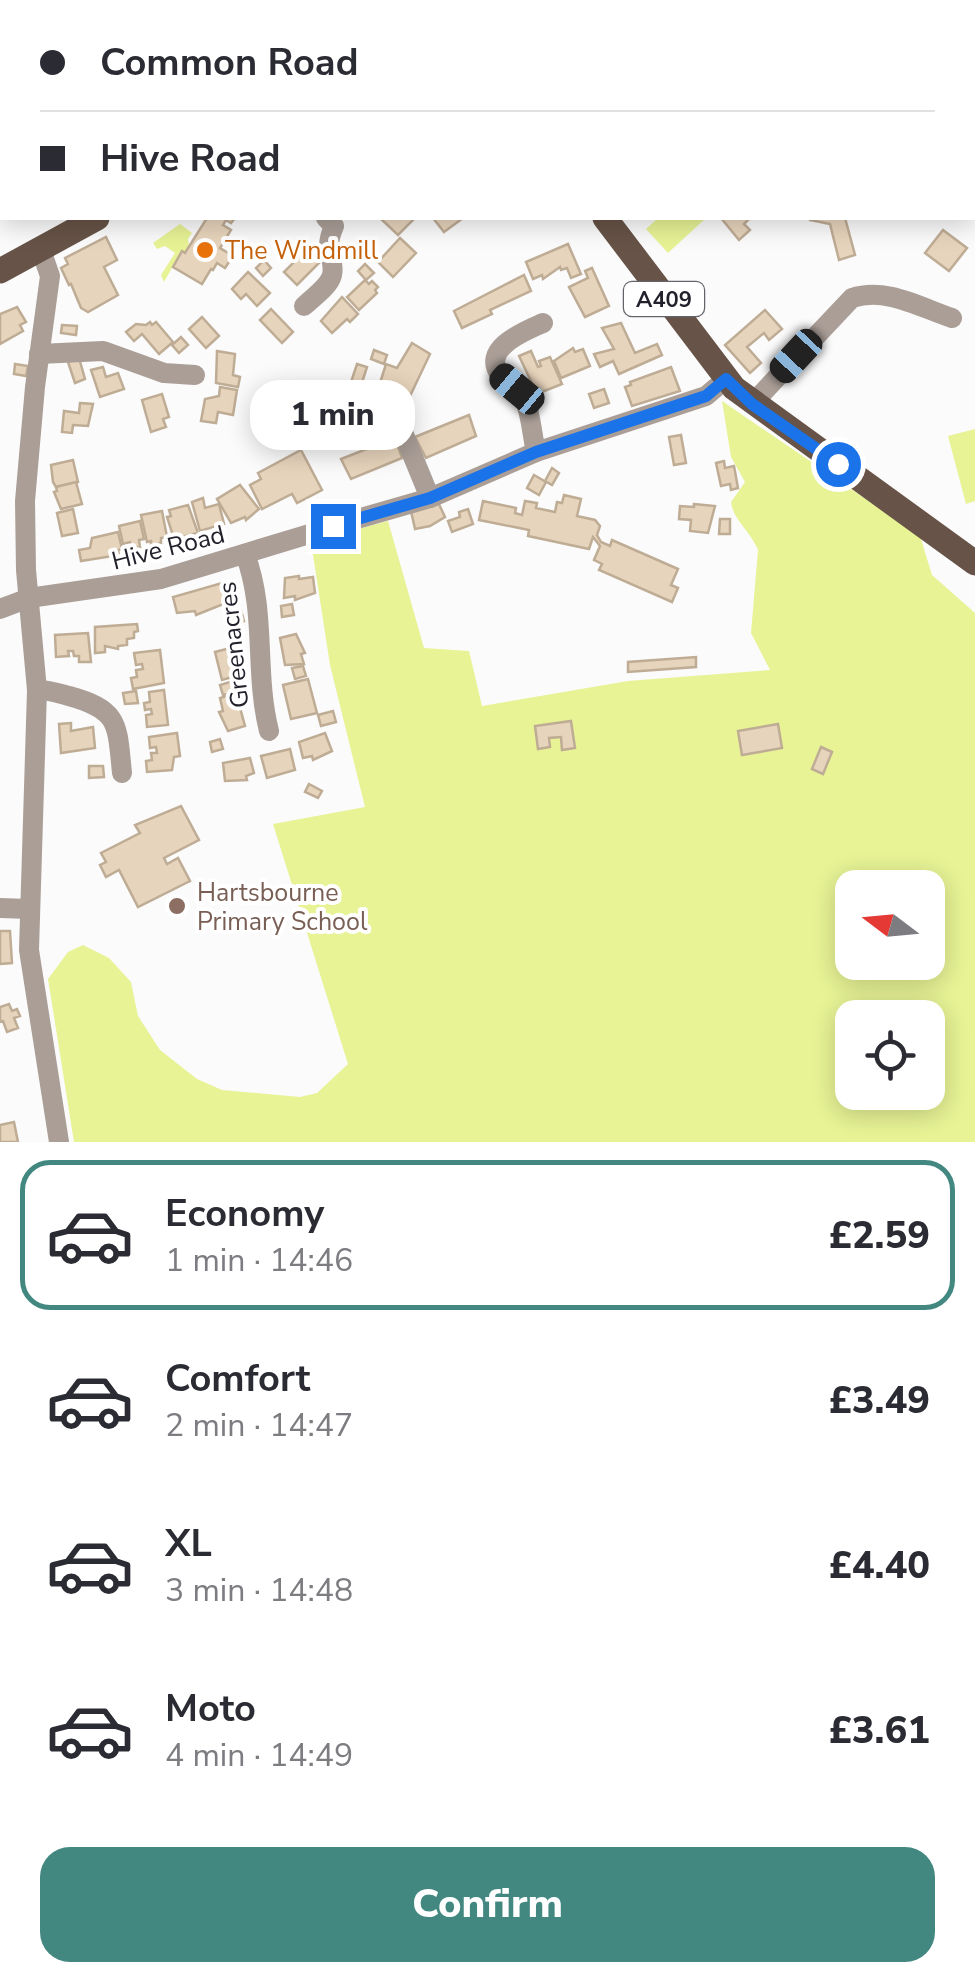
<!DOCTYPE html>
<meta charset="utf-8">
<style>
body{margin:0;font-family:"Nunito Sans",sans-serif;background:#f7f7f7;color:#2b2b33;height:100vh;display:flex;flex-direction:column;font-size:38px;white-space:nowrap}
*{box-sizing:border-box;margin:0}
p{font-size:32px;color:#7c7c81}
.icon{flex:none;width:55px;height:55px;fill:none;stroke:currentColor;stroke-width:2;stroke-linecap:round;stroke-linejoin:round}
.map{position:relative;height:1142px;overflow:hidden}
.panel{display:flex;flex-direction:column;background:#fff;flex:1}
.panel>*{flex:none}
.banner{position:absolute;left:0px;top:0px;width:975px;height:220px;box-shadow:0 5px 25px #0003;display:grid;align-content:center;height:220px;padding:0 40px;background:#fff}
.needle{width:65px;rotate:286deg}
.buttons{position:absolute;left:835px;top:870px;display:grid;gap:20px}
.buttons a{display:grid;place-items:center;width:110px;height:110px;border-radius:20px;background:#fff;box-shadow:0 5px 25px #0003;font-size:50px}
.end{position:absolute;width:45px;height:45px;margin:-22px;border:12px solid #1a73e8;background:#fff;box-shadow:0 0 0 5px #fff}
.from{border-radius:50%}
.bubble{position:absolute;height:70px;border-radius:30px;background:#fff;box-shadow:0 5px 25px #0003;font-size:32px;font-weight:800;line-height:70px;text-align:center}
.car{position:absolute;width:30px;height:60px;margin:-30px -15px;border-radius:12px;box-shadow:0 0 8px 2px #0007;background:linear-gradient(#222 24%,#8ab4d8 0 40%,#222 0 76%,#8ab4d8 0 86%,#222 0)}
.banner b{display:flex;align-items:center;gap:35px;height:95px;font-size:38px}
.banner b+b{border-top:2px solid #e1e1e2}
.banner i{width:25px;height:25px;background:#2b2b33}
ul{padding:18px 0 0;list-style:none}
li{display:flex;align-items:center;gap:30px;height:150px;margin:0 20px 15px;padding:0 20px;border:5px solid transparent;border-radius:30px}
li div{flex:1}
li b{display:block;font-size:38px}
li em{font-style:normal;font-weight:800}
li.active{border-color:#428881}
li>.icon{width:90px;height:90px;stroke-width:1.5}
.action{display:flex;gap:20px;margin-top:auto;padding:20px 40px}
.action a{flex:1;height:115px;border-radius:30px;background:#428881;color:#fff;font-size:40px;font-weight:800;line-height:115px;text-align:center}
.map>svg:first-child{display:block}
.green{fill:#e7f395;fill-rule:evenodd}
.building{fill:#e7d4bc;stroke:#bfac95;stroke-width:2.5}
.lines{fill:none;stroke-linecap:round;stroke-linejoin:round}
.minor{stroke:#aa9e97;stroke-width:20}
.major{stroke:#675347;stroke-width:25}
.route{stroke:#1a73e8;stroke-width:12}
.food-dot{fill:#e8710a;stroke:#fff;stroke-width:4}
.education-dot{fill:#8d6e63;stroke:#fff;stroke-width:4}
.labels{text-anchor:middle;stroke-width:8;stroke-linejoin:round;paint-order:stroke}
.shield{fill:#fff;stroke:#65646b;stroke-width:2.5}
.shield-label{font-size:22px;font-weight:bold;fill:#23212c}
.food-label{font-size:25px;fill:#c56008;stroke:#fff;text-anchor:start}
.street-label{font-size:25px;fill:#23212c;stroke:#fff}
.education-label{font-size:25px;fill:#785e54;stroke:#fff;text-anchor:start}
</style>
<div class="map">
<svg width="975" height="1142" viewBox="0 0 975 1142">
<rect width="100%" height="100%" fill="#fbfbfb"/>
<!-- green -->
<g class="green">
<polygon points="658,218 706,218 668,253 646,229"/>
<polygon points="180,224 192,233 188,239 189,247 185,253 181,252 164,282 161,275 175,253 165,246 157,249 153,243"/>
<path d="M722 401 920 536 932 575 975 613V1142H74L48 979 68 952 83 945 109 958 131 982 138 1016 160 1050 197 1079 222 1090 300 1097 317 1093 348 1064 273 824 365 807 330 665 311 542 388 521 424 648 469 651 482 706 628 681 770 670 751 633 758 550C751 532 733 520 731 502L745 482 731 457ZM852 888H928V962H852ZM852 1018H928V1092H852Z"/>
<polygon points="975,429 975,501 966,504 948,436"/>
</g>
<!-- building -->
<g class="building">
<polygon points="324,0 323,2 264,1 267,0"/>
<polygon points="975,13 975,60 972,56"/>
<polygon points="2,47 2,90 0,91 0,48"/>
<polygon points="207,218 235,218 231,223 226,220 223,225 231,230 220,248 233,256 225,268 217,263 213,270 211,269 202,284 173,267 182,251 185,253"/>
<polygon points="380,218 410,218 413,220 398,235"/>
<polygon points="433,218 463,218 444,232"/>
<polygon points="721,218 745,218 748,220 744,224 750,230 739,240"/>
<polygon points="810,218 845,218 855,255 839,260 830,224 810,220"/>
<polygon points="943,230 967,248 949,271 925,253"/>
<polygon points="106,237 117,260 104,267 118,295 88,312 81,308 71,284 69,285 61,268 68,264 65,258"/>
<polygon points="400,238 416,253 393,277 378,262"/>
<polygon points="568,244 581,274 571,278 567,268 561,270 560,267 543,279 542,275 533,279 526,262"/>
<polygon points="306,250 319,263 297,285 284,272"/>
<polygon points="264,260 271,268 263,276 256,268"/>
<polygon points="365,264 374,273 366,280 358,271"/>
<polygon points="592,268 609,306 585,317 569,287 588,278 585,271"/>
<polygon points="248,272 270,293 257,306 246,294 241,299 232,289"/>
<polygon points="524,275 531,291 490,310 492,314 462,328 454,311"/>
<polygon points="365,280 369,284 372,281 378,287 375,290 377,293 359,310 347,297"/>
<polygon points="342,297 358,314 350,322 347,319 332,333 321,321"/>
<polygon points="17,307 26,322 20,325 23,331 0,344 0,314"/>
<polygon points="271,309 293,332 282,343 260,320"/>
<polygon points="765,310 782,329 769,340 764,333 747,347 761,363 750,373 725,345"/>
<polygon points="202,317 219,336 206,348 189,329"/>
<polygon points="150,322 152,325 156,322 173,342 159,354 142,334 134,341 126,332 136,324 146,325"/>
<polygon points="621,323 635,353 657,344 662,355 619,374 613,361 600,367 594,354 614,349 602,328"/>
<polygon points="62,325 77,326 76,335 61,333"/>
<polygon points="181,337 188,345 179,353 172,345"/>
<polygon points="412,343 430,354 410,396 379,386 386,364 397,368"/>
<polygon points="573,348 575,352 583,349 590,366 561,378 554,361"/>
<polygon points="374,350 387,355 384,364 371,359"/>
<polygon points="217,351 235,354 233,375 240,377 238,387 216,383"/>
<polygon points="531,351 538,367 541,366 539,361 550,357 562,384 537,394 519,356"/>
<polygon points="79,358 85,379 75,383 68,362"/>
<polygon points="15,364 28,366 26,376 14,374"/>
<polygon points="357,364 367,367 356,401 346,397"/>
<polygon points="103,367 106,377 118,373 124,389 100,397 91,370"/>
<polygon points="671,367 680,391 632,406 625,387 631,385 630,382"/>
<polygon points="220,387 237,390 233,415 218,412 216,423 201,421 205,399 219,396"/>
<polygon points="604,389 609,403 594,408 589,394"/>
<polygon points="162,394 169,417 163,419 166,427 151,432 142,400"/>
<polygon points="80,403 93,404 88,426 73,425 72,433 62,432 64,411 79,413"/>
<polygon points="469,415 476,436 426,458 415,437"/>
<polygon points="681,435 686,463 674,465 669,437"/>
<polygon points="395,438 402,458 351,479 341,459"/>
<polygon points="301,450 322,490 297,503 292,494 262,509 250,485 261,479 258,473"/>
<polygon points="73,460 78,482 56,487 53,482 51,465"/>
<polygon points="724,461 725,468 734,466 738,488 731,490 730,484 721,486 716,463"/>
<polygon points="552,468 559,473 552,485 545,481"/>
<polygon points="534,475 546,482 539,495 527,488"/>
<polygon points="76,482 82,504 61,509 54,492 57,491 56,487"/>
<polygon points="240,485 259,509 246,520 245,517 231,523 217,499"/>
<polygon points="564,495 581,499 577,516 595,520 600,526 597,535 601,542 610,546 612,540 678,569 671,585 678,588 672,602 599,570 602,564 594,560 600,546 593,537 589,549 528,536 529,530 479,520 483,501 516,508 515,513 522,515 525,501 537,503 536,508 555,512 557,502 562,503"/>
<polygon points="203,498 205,508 219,504 224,524 200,531 192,502"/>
<polygon points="438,502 445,517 430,526 415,529 411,511"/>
<polygon points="694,504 715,506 708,533 690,531 691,520 679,519 680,506 694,507"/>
<polygon points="188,505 198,533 174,539 167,517 171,516 169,510"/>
<polygon points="73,509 78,533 62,536 57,513"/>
<polygon points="468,509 473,524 452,532 448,521 460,517 459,512"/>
<polygon points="162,511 167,537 161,538 161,543 151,545 151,541 147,542 141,515"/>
<polygon points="720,519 730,519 730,534 719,534"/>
<polygon points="140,521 144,539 139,540 140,547 131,549 130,542 123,544 119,526"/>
<polygon points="118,532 122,549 118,550 119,555 81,561 79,550 90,548 92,538"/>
<polygon points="299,576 299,579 313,577 315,593 295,600 295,596 284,598 285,578"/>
<polygon points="222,583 226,603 196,615 195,611 177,613 173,597"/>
<polygon points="292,604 294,615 282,617 281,606"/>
<polygon points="241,610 244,621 232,624 229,613"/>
<polygon points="137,624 138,631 134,632 134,638 127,639 127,645 118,646 118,649 105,646 105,652 95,653 95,627"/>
<polygon points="88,633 91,662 79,662 79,656 74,656 73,651 68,651 69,656 56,657 55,635"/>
<polygon points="296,634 305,653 301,654 304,664 285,665 280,638"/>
<polygon points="234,647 243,674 222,680 215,652"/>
<polygon points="160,650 164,683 133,689 131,678 137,677 136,670 143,669 142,664 136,665 134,653"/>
<polygon points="696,657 696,667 628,672 628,662"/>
<polygon points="303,666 306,676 295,679 292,668"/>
<polygon points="308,679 317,713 291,719 283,685"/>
<polygon points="233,681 236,692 223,695 220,685"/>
<polygon points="164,690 168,725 147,727 146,715 152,714 151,709 145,710 144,703 150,702 149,692"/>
<polygon points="136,691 138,703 125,704 123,693"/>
<polygon points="236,693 245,726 228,731 219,712 223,711 220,698"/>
<polygon points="333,711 336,722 321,726 318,715"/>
<polygon points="571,721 575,748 562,750 561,737 549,738 550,747 538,749 535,726"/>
<polygon points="71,723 71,731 93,727 95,748 61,753 59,724"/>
<polygon points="778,724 782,748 742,755 738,731"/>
<polygon points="177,733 180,756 174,757 172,770 147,772 146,761 152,760 151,753 157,753 156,747 150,748 149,737"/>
<polygon points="325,733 332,751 313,760 312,756 303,758 299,742"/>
<polygon points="220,739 223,749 212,752 210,742"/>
<polygon points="821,747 832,752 823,774 812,769"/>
<polygon points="290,749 295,770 267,778 261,756"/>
<polygon points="250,758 254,773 246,776 247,780 225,781 223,763"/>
<polygon points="89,766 103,766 104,777 89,778"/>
<polygon points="309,784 322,791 318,798 305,792"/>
<polygon points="181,806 199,840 164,858 167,864 178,858 190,881 138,907 119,870 106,877 100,865 106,862 101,853 140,833 135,825"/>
<polygon points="0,931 10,931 12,963 0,964"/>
<polygon points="9,1004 12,1011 17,1009 20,1016 14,1018 18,1028 7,1032 3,1021 0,1022 0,1007"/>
<polygon points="14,1122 18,1142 0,1142 0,1125"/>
</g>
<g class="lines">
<!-- minor -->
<g class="minor">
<polyline points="742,0 744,2"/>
<polyline points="972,148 975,148"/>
<polyline points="41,250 50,276 35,387 25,501 26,570 37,690 29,950 59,1142"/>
<path d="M304 306C312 298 329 287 332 275 336 257 322 254 334 226L326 218"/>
<polyline points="39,354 103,351 164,373 195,375"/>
<path d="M752 404 852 298C886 287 919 307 952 318"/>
<polyline points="400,425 430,498"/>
<path d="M536 452C532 435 531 413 524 398 519 388 508 384 501 376 479 349 525 331 543 323"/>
<polyline points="333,526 430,498 536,452 706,396 726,379"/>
<path d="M245 554C267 612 254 672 269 731"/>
<polyline points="0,609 29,598 161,579 316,532"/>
<path d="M37 690C49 690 58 693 69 696 120 710 117 724 122 773"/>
<polyline points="0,908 29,909"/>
</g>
<!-- major -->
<g class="major">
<polyline points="447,0 448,2"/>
<polyline points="384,2 387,0"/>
<polyline points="605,218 734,388 975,563"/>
<polyline points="0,271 97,218"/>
</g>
</g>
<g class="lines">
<!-- route -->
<polyline class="route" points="333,526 430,498 536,452 706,396 726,379 752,404 838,464"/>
</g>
<!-- markers -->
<circle class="food-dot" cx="205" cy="250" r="10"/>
<circle class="education-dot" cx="177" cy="906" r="10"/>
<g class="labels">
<!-- shield labels -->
<rect class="shield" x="624" y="282" width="80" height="34" rx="8"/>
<g class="shield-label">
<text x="664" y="307">A409</text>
</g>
<!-- food labels -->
<g class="food-label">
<text x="225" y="259">The Windmill</text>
</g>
<!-- street labels -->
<g class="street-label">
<text transform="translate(168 547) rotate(-14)" y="9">Hive Road</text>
<text transform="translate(233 645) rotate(-96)" y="9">Greenacres</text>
</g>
<!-- education labels -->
<g class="education-label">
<text x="197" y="901">Hartsbourne<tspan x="197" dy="29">Primary School</tspan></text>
</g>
</g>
</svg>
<div class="buttons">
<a><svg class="needle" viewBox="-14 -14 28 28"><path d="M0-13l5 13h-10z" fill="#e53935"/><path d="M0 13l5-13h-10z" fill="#7c7c81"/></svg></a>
<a><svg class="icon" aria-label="locate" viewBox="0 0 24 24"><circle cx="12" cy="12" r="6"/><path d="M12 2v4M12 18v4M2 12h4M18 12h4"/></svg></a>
</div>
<i class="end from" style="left:838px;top:464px"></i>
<i class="end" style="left:333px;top:526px"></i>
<div class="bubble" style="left:250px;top:380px;width:165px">1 min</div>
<i class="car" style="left:796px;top:356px;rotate:223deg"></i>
<i class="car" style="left:517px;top:389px;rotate:310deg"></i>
<div class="banner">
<b><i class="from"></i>Common Road</b>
<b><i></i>Hive Road</b>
</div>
</div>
<section class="panel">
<ul>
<li class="active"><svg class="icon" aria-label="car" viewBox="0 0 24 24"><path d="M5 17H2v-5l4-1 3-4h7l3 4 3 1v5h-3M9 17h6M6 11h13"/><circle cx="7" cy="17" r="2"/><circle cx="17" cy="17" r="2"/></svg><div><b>Economy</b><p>1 min · 14:46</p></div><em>£2.59</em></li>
<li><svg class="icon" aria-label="car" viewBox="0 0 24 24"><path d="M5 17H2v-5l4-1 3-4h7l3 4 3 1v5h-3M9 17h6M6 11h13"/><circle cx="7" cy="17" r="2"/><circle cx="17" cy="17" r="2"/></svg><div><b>Comfort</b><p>2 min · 14:47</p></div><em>£3.49</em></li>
<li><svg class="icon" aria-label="car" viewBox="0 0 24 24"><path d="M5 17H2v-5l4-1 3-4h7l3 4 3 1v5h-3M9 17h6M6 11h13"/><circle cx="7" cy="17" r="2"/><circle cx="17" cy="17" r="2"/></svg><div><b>XL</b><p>3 min · 14:48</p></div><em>£4.40</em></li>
<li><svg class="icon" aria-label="car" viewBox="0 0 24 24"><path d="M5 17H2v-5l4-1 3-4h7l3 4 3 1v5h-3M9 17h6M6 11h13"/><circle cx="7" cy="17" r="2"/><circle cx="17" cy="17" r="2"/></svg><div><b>Moto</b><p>4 min · 14:49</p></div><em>£3.61</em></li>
</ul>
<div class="action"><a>Confirm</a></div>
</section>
